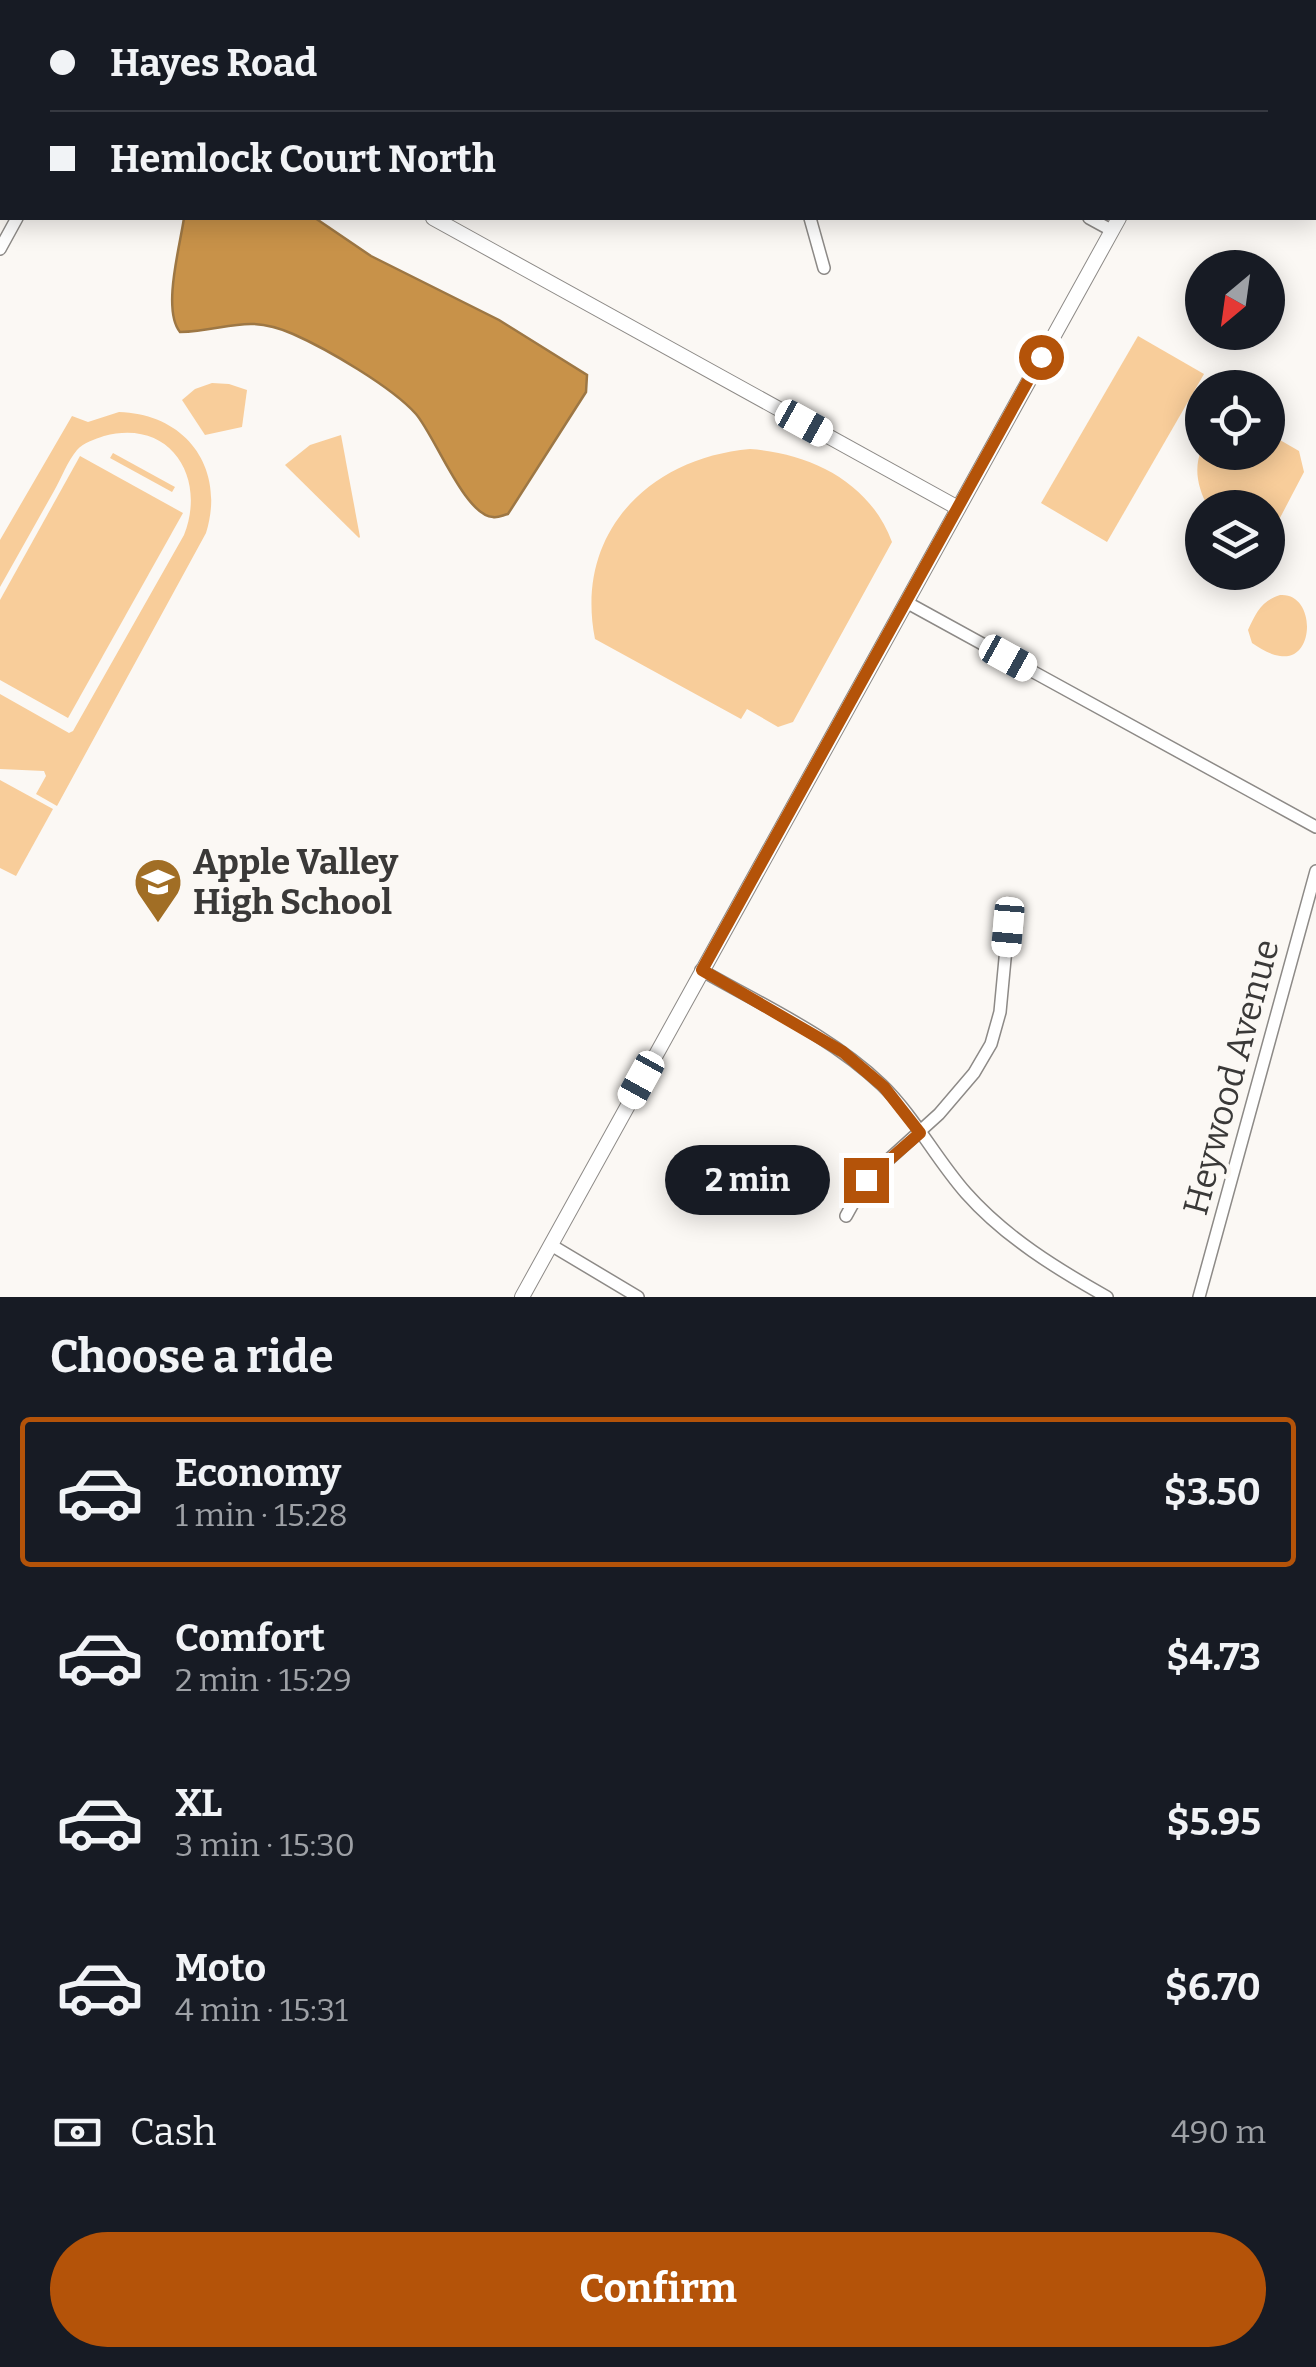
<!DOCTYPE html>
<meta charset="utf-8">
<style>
body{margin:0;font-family:Bitter,serif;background:#242831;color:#f1f3f6;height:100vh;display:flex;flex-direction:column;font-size:38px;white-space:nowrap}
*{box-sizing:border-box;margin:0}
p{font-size:32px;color:#9ea1a6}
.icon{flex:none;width:55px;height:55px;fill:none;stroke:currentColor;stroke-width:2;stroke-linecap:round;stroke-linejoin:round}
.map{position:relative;height:1297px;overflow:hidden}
.drawer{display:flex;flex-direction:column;background:#171b24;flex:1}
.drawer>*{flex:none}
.hud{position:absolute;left:0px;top:0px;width:1318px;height:220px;box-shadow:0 5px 25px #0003;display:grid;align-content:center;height:220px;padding:0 50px;background:#171b24}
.needle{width:65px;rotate:209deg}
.tools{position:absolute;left:1185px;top:250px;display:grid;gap:20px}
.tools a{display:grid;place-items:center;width:100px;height:100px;border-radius:50%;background:#171b24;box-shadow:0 5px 25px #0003;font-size:50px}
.end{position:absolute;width:45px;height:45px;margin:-22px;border:12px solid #b45309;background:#fff;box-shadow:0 0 0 5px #fff}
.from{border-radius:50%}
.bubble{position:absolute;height:70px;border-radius:35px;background:#171b24;box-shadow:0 5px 25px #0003;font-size:32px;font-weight:700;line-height:70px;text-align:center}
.car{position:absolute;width:30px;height:60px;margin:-30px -15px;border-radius:12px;box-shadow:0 0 8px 2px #0007;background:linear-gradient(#fff 24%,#345 0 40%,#fff 0 76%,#345 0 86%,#fff 0)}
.hud b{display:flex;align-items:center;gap:35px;height:95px;font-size:38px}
.hud b+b{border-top:2px solid #363941}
.hud i{width:25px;height:25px;background:#f1f3f6}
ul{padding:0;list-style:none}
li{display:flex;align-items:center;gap:30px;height:150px;margin:0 20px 15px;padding:0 30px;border:5px solid transparent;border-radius:10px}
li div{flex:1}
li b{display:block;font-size:38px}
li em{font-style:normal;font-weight:700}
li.on{border-color:#b45309}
li>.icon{width:90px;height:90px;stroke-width:1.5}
h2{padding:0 50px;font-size:45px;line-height:120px}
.pay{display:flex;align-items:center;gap:25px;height:110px;padding:0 50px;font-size:38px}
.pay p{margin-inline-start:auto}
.cta{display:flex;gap:20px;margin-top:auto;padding:20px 50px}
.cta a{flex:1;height:115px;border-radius:60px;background:#b45309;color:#fff;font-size:40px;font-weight:700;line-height:115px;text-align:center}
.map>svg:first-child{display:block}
.green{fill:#f8cd9a}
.water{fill:#c89249;stroke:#9d7744;stroke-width:2.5}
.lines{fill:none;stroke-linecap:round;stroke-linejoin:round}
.minor-casing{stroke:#8d8a87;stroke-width:14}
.tertiary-casing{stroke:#8d8a87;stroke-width:16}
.minor{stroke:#fff;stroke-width:11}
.tertiary{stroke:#fff;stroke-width:14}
.route{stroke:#b45309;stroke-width:12}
.labels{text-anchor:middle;stroke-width:9;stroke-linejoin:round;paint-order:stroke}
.poi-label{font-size:35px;font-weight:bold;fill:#3a3938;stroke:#fbf8f4;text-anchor:start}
.street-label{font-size:35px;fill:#3a3938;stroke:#fbf8f4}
</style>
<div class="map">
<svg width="1316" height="1297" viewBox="0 0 1316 1297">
<rect width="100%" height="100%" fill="#fbf8f4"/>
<!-- green -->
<g class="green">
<polygon points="1138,336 1204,374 1107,542 1041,503"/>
<polygon points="212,383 229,384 247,390 242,427 205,435 182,400 195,389"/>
<path d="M119 412C187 414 226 469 206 533L57 806 36 794 46 776 44 771 0 769V694L69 733 73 731 184 535C207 477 170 418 104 436 95 439 83 443 77 450 67 462 61 479 54 491 36 523 18 555 0 587V540L72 416 88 422Z"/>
<path d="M1268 433 1299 451 1304 472 1270 537 1268 508 1208 507C1198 488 1193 469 1202 448V452H1268Z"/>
<polygon points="341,435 360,537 359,538 285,465 310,445"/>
<path d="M750 449C810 453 870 482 892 542L793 722 778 727 747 709 741 719 595 639C574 533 649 458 750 449Z"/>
<polygon points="113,453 175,487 172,492 110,458"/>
<polygon points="80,456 183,513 68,718 0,680 0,600"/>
<path d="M1280 595C1316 592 1316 662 1280 656 1270 655 1260 648 1252 643L1248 630C1256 613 1261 601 1280 595Z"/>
<polygon points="0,780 53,809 16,876 0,868"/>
</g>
<!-- water -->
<path class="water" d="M184 218H315L371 256 499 320 587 375 586 392 508 514C503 515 498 518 493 517 465 516 435 436 416 414 392 387 327 349 293 334 246 313 226 331 180 332 162 310 180 246 184 218Z"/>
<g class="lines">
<!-- minor casing -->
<g class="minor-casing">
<g id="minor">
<polyline points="312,0 317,2"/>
<polyline points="990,2 991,0"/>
<polyline points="0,129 2,130"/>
<polyline points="810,218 824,268"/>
<polyline points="1089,218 1111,230"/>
<polyline points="0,249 17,218"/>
<polyline points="906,602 1316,827"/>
<path d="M701 970C762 1005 831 1036 882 1085 914 1116 936 1159 966 1193 1005 1237 1057 1269 1107 1297"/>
<polyline points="846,1216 866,1180 939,1114 974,1073 991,1044 1000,1012 1008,927"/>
<polyline points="551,1245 638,1297"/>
<polyline points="1199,1297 1316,871"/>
</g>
</g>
<!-- tertiary casing -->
<g class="tertiary-casing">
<g id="tertiary">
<polyline points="39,0 44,2"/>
<polyline points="1243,2 1244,0"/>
<polyline points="433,218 958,508"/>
<polyline points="522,1297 1119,218"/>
</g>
</g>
<!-- minor -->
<use href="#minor" class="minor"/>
<!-- tertiary -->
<use href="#tertiary" class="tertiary"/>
</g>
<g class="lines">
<!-- route -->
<polyline class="route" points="866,1180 920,1133 884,1087 843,1052 702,970 1041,357"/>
</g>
<!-- icons -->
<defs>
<g id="school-pin" transform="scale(2.5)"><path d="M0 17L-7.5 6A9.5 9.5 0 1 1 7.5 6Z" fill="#a16e25" stroke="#fbf8f4"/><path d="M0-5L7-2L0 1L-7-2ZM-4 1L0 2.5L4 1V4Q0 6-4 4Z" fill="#fff"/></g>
</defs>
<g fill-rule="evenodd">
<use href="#school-pin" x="158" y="882"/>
</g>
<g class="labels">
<!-- poi labels -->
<g class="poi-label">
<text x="193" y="874">Apple Valley<tspan x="193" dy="40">High School</tspan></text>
</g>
<!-- street labels -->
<g class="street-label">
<text transform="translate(1231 1077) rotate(-75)" y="12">Heywood Avenue</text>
</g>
</g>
</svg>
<div class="tools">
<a><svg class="needle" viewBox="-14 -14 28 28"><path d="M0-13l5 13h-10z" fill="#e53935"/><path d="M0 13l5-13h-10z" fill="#9ea1a6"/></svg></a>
<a><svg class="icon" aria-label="locate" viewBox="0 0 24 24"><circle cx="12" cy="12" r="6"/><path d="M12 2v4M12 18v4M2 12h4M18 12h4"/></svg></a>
<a><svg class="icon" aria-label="layers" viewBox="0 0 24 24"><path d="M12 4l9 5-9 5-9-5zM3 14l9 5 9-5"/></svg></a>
</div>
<i class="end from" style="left:1041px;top:357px"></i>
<i class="end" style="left:866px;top:1180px"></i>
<div class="bubble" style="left:665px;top:1145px;width:165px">2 min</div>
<i class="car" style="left:804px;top:423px;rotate:119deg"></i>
<i class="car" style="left:1008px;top:658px;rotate:119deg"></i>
<i class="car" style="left:1008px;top:927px;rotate:185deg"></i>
<i class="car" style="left:641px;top:1080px;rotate:209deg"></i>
<div class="hud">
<b><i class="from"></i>Hayes Road</b>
<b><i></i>Hemlock Court North</b>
</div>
</div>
<section class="drawer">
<h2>Choose a ride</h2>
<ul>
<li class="on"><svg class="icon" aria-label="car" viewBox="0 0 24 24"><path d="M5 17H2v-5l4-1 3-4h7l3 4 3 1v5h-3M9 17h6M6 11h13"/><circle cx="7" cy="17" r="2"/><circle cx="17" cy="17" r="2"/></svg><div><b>Economy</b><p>1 min · 15:28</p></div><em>$3.50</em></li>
<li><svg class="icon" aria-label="car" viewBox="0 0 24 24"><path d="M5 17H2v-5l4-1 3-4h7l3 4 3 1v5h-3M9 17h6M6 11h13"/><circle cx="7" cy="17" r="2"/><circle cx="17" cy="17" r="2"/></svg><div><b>Comfort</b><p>2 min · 15:29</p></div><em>$4.73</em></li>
<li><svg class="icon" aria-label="car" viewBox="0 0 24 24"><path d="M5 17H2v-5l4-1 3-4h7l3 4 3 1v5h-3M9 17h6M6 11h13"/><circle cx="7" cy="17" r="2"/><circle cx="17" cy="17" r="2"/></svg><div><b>XL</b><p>3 min · 15:30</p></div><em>$5.95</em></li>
<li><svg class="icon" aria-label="car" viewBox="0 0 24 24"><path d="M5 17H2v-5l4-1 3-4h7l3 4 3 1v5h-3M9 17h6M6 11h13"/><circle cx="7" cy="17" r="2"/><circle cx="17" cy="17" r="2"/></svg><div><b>Moto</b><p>4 min · 15:31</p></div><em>$6.70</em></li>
</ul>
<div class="pay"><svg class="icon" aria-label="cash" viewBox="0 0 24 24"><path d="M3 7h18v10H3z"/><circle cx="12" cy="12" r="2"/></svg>Cash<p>490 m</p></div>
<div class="cta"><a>Confirm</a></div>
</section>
